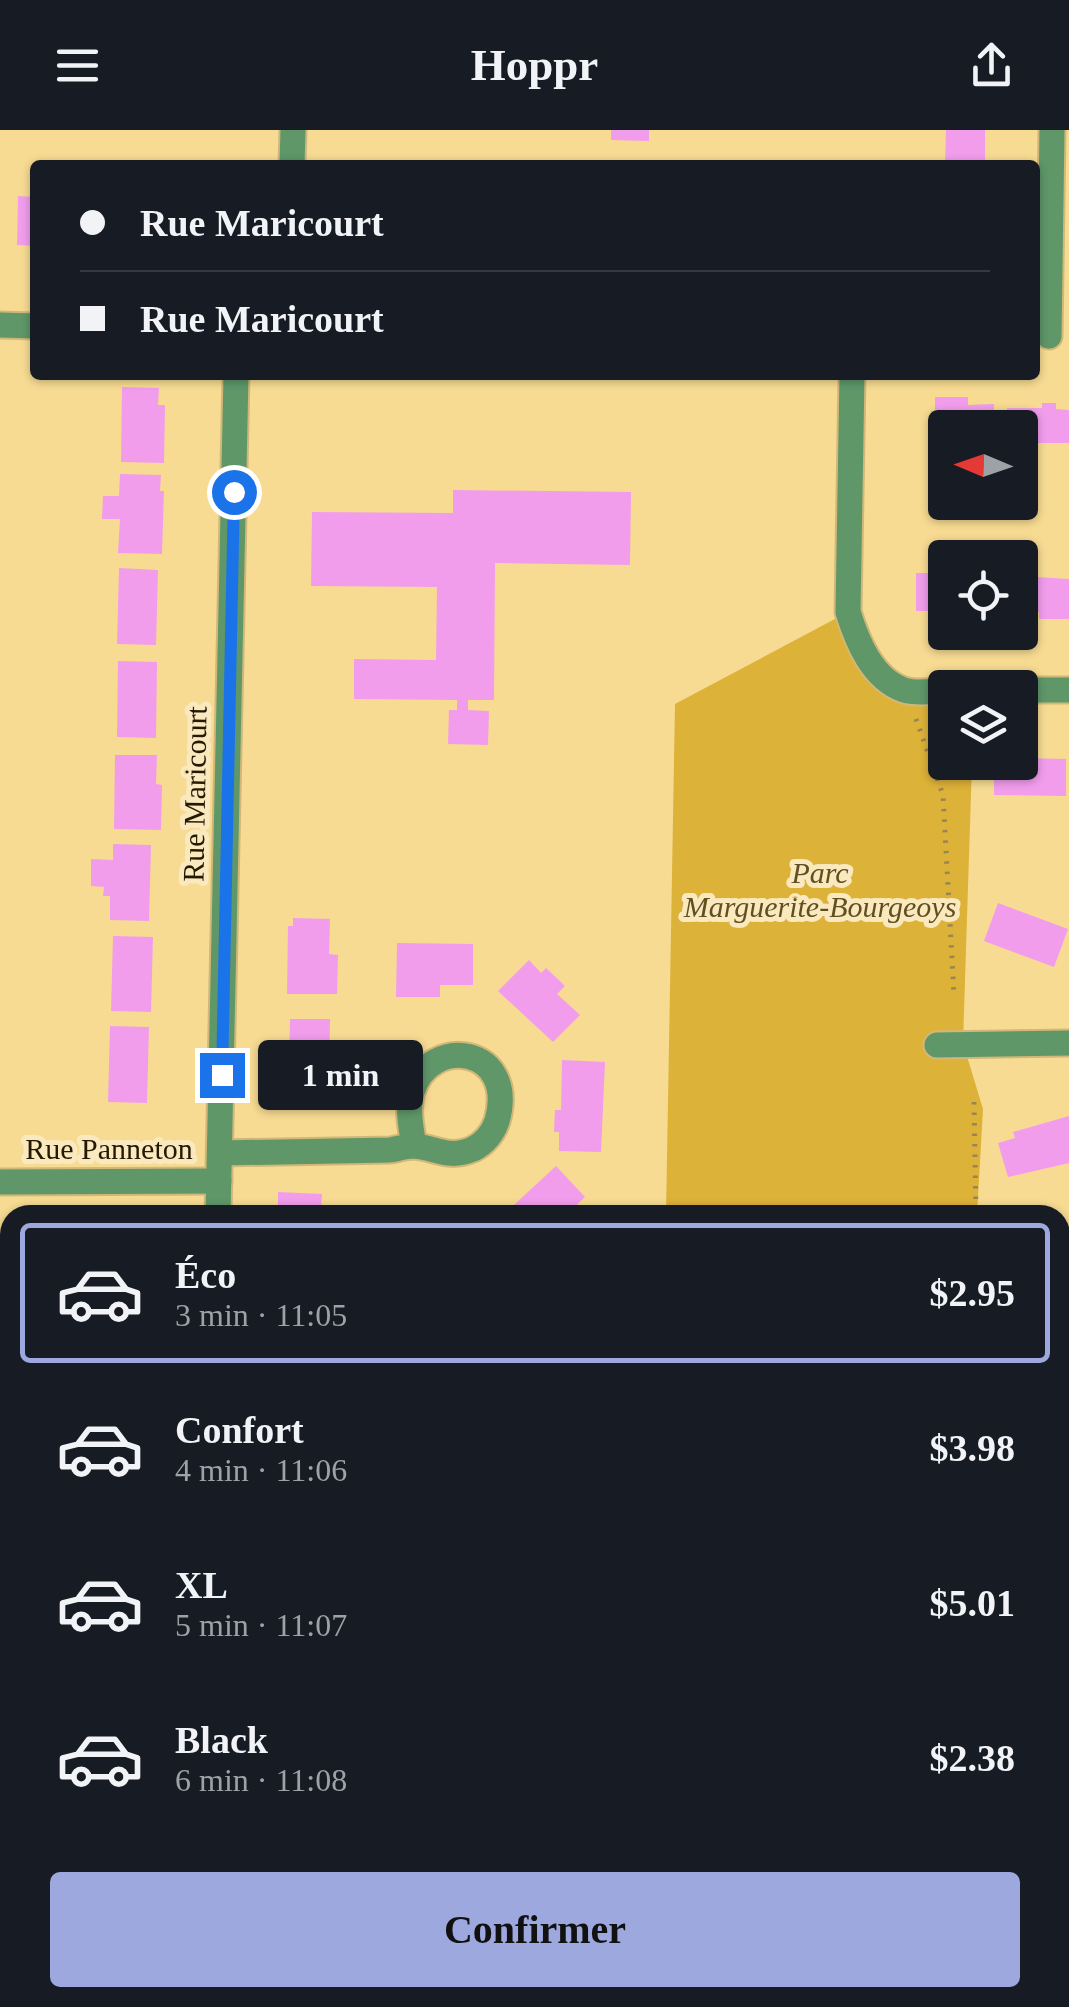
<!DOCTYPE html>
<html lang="fr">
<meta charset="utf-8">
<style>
body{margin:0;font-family:Georgia,serif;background:#20242c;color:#f1f3f6;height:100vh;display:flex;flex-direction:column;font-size:38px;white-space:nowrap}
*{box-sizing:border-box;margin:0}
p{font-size:32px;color:#9ea1a6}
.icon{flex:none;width:55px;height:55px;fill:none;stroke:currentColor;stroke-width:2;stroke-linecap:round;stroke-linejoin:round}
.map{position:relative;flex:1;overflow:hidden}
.details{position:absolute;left:0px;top:1075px;width:1070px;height:802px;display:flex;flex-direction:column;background:#171b24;border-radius:30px 30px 0 0;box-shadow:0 2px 8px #0004}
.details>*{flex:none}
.banner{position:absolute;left:30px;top:30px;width:1010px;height:220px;border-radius:10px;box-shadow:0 2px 8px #0004;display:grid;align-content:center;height:220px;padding:0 50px;background:#171b24}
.needle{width:65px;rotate:272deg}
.tools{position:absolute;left:928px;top:280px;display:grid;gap:20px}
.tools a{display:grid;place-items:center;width:110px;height:110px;border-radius:10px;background:#171b24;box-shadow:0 2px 8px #0004;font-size:50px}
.end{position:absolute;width:45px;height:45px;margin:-22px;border:12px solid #1a73e8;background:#fff;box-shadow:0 0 0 5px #fff}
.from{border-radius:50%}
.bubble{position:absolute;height:70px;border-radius:10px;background:#171b24;box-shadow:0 2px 8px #0004;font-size:32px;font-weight:800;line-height:70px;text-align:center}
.banner b{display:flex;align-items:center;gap:35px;height:95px;font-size:38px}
.banner b+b{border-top:2px solid #363941}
.banner i{width:25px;height:25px;background:#f1f3f6}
ul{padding:18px 0 0;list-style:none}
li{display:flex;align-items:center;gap:30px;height:140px;margin:0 20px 15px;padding:0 30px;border:5px solid transparent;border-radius:10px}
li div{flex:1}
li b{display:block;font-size:38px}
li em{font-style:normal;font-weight:800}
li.active{border-color:#9da9de}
li>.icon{width:90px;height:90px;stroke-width:1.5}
.action{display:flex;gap:20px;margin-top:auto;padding:20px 50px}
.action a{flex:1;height:115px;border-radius:10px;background:#9da9de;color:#111;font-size:40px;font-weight:800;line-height:115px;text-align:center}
header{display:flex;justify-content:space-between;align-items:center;height:130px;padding:0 50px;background:#171b24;font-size:45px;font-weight:800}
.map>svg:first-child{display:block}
.green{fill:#ddb239}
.building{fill:#f19dec}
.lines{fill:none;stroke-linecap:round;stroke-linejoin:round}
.minor-casing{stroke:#d1b878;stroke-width:29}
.path{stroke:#9a8652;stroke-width:5;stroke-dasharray:2.5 8;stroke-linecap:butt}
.minor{stroke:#5f9769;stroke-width:25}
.route{stroke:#1a73e8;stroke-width:12}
.labels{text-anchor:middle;stroke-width:10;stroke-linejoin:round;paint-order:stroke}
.street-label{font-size:30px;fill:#241a00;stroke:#fae9bf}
.park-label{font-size:30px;font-style:italic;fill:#614f20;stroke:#fae9bf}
</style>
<header><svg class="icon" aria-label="menu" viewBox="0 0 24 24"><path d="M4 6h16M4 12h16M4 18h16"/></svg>Hoppr<svg class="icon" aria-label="share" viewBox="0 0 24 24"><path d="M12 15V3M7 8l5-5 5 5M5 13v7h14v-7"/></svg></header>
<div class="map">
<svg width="1069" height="1877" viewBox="0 0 1069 1877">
<rect width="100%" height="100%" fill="#f7db92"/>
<!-- green -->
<polygon class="green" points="848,482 874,537 945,561 945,632 972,633 963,913 983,979 977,1085 666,1085 675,574"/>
<!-- building -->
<g class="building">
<polygon points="611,0 649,0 649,11 611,10"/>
<polygon points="946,0 985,0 985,35 945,35"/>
<polygon points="18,66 35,67 35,116 17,115"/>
<polygon points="122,257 159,258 158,275 165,275 164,333 121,332"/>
<polygon points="935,267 968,267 968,275 994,274 994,298 945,298 945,318 932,318 931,281 935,281"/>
<polygon points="1042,273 1056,273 1056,279 1069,280 1069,313 1020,313 1020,298 1007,298 1007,278 1042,278"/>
<polygon points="120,344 161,345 160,361 164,361 162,424 118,423 120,389 102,389 103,366 119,366"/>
<polygon points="453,360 631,362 630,435 495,433 494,570 468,570 468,580 489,581 488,615 448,614 449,580 457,580 457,570 354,569 354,529 436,530 437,457 311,456 312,382 453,383"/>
<polygon points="119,438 158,440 156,515 117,514"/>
<rect x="916" y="443" width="29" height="38"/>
<polygon points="1020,446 1069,449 1069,489 1039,489 1039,482 1020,482"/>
<polygon points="118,531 157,532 156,608 117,607"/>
<polygon points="115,625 157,625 156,654 162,655 161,700 114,699"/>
<polygon points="1020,628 1066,629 1066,666 994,665 994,632 1020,632"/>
<polygon points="113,714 151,715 149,791 110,790 110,766 103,766 104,757 91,756 91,729 113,730"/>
<polygon points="998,773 1068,799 1054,837 984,811"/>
<polygon points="293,788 330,789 329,824 338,825 337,864 287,864 288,796 293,796"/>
<polygon points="113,806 153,807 151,882 111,881"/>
<polygon points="397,813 473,814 473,855 440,855 440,867 396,867"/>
<polygon points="529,830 541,843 546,838 565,856 557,864 580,885 553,912 498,861"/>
<polygon points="290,889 330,889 329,949 289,948"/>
<polygon points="110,896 149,897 147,973 108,972"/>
<polygon points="562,930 605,932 601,1022 559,1021 559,1002 554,1002 555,980 561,980"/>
<polygon points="1069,986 1069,1033 1008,1047 998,1013 1015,1008 1013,1002"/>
<polygon points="556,1036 585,1067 566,1085 503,1085"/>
<polygon points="278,1062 322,1064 321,1077 340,1078 340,1085 278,1085"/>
<rect x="1060" y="1165" width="9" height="40"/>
<polygon points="87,1868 131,1868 131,1877 86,1877"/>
<polygon points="603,1868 649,1868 649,1876 603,1877"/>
<rect x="786" y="1868" width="41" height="9"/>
<polygon points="962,1868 1018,1868 1018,1877 962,1874"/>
</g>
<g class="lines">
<!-- minor casing -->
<g class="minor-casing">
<g id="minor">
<polyline points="292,35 293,0"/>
<polyline points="0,195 35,196"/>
<polyline points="1049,206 1052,0"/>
<path d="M852 245 848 482C857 511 872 549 904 560 916 564 932 561 945 561"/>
<polyline points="1020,560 1069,560"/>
<polyline points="937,915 1069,913"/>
<path d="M220 1023 390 1020C397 1019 406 1016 413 1016 436 1017 447 1030 473 1019 484 1014 493 1003 497 991 518 917 430 903 412 962 407 979 411 998 414 1016"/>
<polyline points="0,1052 219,1051"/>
<polyline points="218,1085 236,245"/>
<polyline points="1060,1277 1069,1277"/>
<polyline points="201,1877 202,1868"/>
<polyline points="555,1877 555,1868"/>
<polyline points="899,1877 899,1868"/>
</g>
</g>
<!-- path -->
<g class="path">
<polyline points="916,589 943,665 954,866"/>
<polyline points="974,972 976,1085"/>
</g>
<!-- minor -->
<use href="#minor" class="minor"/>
</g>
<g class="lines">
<!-- route -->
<polyline class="route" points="222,945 234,362"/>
</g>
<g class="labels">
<!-- street labels -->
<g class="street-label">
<text transform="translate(195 664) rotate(-89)" y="10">Rue Maricourt</text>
<text x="109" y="1029">Rue Panneton</text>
</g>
<!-- park labels -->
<g class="park-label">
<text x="820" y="753">Parc<tspan x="820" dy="34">Marguerite-Bourgeoys</tspan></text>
</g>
</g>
</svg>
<div class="tools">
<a><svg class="needle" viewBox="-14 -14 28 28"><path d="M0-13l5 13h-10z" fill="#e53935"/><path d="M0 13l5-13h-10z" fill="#9ea1a6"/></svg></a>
<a><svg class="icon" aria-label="locate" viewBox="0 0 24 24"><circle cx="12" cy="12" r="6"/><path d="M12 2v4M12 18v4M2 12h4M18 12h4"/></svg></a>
<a><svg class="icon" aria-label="layers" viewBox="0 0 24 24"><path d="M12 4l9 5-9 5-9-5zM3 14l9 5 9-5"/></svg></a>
</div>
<i class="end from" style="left:234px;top:362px"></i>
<i class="end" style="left:222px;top:945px"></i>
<div class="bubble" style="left:258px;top:910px;width:165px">1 min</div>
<div class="banner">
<b><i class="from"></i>Rue Maricourt</b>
<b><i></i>Rue Maricourt</b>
</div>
<section class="details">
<ul>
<li class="active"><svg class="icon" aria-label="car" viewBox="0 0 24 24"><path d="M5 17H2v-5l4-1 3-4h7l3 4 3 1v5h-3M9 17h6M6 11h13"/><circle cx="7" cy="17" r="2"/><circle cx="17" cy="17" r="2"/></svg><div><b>Éco</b><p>3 min · 11:05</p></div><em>$2.95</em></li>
<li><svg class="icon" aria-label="car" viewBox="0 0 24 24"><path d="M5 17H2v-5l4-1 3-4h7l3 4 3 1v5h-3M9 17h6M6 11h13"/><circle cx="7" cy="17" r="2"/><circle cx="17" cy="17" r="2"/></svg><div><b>Confort</b><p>4 min · 11:06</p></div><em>$3.98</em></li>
<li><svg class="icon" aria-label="car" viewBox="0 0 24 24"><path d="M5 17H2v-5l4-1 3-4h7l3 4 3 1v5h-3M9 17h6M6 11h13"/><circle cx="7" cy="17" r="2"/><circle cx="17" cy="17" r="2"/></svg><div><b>XL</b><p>5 min · 11:07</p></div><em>$5.01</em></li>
<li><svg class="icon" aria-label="car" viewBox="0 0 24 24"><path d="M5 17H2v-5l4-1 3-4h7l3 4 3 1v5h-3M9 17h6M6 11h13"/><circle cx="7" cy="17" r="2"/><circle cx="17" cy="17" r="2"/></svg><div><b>Black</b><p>6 min · 11:08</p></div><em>$2.38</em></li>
</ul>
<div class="action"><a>Confirmer</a></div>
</section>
</div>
